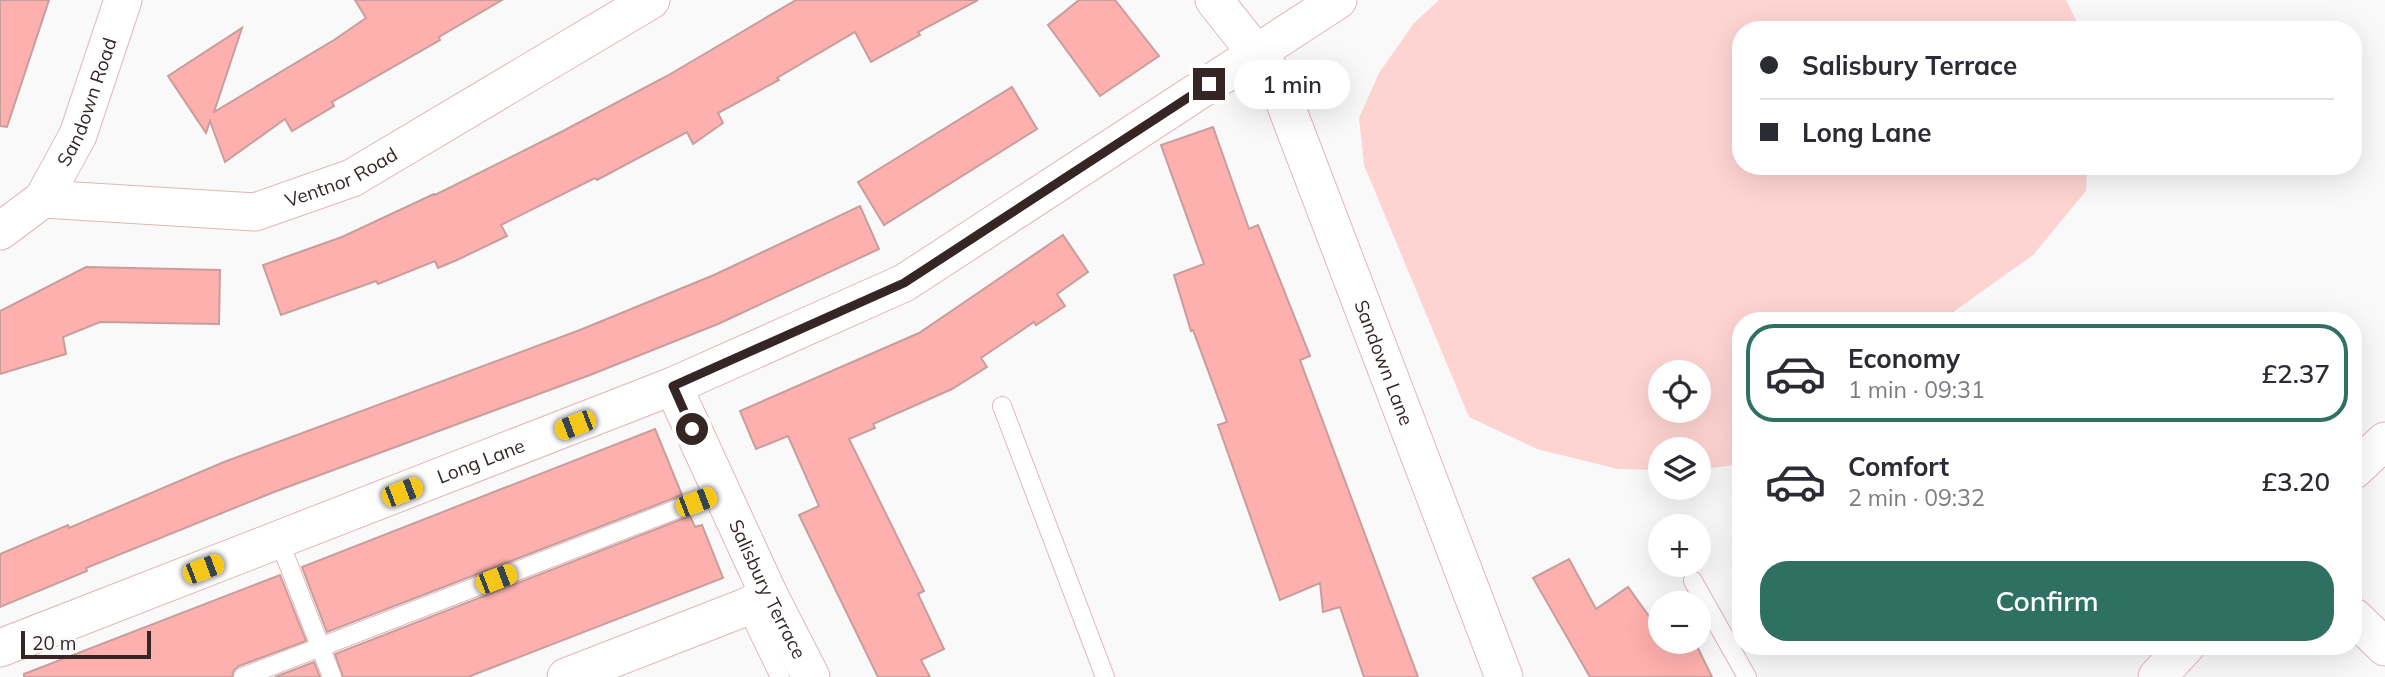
<!DOCTYPE html>
<meta charset="utf-8">
<style>
body{margin:0;font-family:Mulish,sans-serif;background:#f2f2f3;color:#2b2b33;height:100vh;display:flex;flex-direction:column;font-size:26px;white-space:nowrap}
*{box-sizing:border-box;margin:0}
p{font-size:23px;color:#7c7c81}
.icon{flex:none;width:38px;height:38px;fill:none;stroke:currentColor;stroke-width:2;stroke-linecap:round;stroke-linejoin:round}
.map{position:relative;flex:1;overflow:hidden}
.details{position:absolute;left:1732px;top:312px;width:630px;height:343px;display:flex;flex-direction:column;background:#fff;border-radius:28px;box-shadow:0 7px 28px #0002}
.details>*{flex:none}
.banner{position:absolute;left:1732px;top:21px;width:630px;height:154px;border-radius:28px;box-shadow:0 7px 28px #0002;display:grid;align-content:center;height:154px;padding:0 28px;background:#fff}
.controls{position:absolute;left:1648px;top:360px;display:grid;gap:14px}
.controls a{display:grid;place-items:center;width:63px;height:63px;border-radius:50%;background:#fff;box-shadow:0 7px 28px #0002;font-size:35px}
.scale{position:absolute;left:21px;bottom:18px;width:130px;box-sizing:border-box;padding-left:7px;border:4px solid #352625;border-top:0;font-size:19px;line-height:24px;white-space:nowrap;color:#352625;-webkit-text-stroke:5px #f9f9f9;paint-order:stroke}
.end{position:absolute;width:32px;height:32px;margin:-16px;border:9px solid #352625;background:#fff;box-shadow:0 0 0 4px #fff}
.from{border-radius:50%}
.bubble{position:absolute;height:49px;border-radius:24px;background:#fff;box-shadow:0 7px 28px #0002;font-size:23px;font-weight:600;line-height:49px;text-align:center}
.car{position:absolute;width:21px;height:42px;margin:-21px -10px;border-radius:9px;box-shadow:0 0 5px 2px #0007;background:linear-gradient(#f5c518 24%,#345 0 40%,#f5c518 0 76%,#345 0 86%,#f5c518 0)}
.banner b{display:flex;align-items:center;gap:24px;height:66px;font-size:26px}
.banner b+b{border-top:2px solid #e1e1e2}
.banner i{width:18px;height:18px;background:#2b2b33}
ul{padding:12px 0 0;list-style:none}
li{display:flex;align-items:center;gap:21px;height:98px;margin:0 14px 10px;padding:0 14px;border:4px solid transparent;border-radius:28px}
li div{flex:1}
li b{display:block;font-size:26px}
li em{font-style:normal;font-weight:600}
li.current{border-color:#2e7163}
li>.icon{width:63px;height:63px;stroke-width:1.5}
.action{display:flex;gap:14px;margin-top:auto;padding:14px 28px}
.action a{flex:1;height:80px;border-radius:28px;background:#2e7163;color:#fff;font-size:28px;font-weight:600;line-height:80px;text-align:center}
.map>svg:first-child{display:block}
.green{fill:#fed4d2;fill-rule:evenodd}
.building{fill:#feb0ae;stroke:#c79e9c;stroke-width:2}
.lines{fill:none;stroke-linecap:round;stroke-linejoin:round}
.lane-casing{stroke:#e1b7b6;stroke-width:20}
.street-casing{stroke:#e1b7b6;stroke-width:39}
.lane{stroke:#fff;stroke-width:18}
.street{stroke:#fff;stroke-width:37}
.route{stroke:#352625;stroke-width:9}
.labels{text-anchor:middle;stroke-width:6;stroke-linejoin:round;paint-order:stroke}
.street-label{font-size:19px;fill:#352625;stroke:#f9f9f9}
</style>
<div class="map">
<svg width="2385" height="677" viewBox="0 0 2385 677">
<rect width="100%" height="100%" fill="#f9f9f9"/>
<!-- green -->
<path class="green" d="M1439 0H2066L2081 30H1741V166H2087L2086 191 2033 255 1942 320H1741V464L1699 470V450H1661V470L1618 469 1537 449 1469 417 1364 165 1359 118 1379 73 1414 23ZM1661 373H1699V411H1661Z"/>
<!-- building -->
<g class="building">
<polygon points="0,0 49,0 7,127 0,126"/>
<polygon points="355,0 502,0 439,37 440,40 332,102 334,106 292,131 285,119 225,162 210,121 206,133 168,76 242,28 214,112 334,40 366,18"/>
<polygon points="796,0 978,0 918,32 920,35 871,62 855,32 777,78 779,80 718,113 723,123 693,144 687,132 597,180 595,178 501,225 507,236 457,260 438,268 435,261 378,284 376,281 281,315 263,265 342,237 434,194 435,195 563,131 667,76"/>
<polygon points="1079,0 1115,0 1159,56 1100,96 1048,25"/>
<polygon points="1012,87 1037,129 884,225 858,182"/>
<polygon points="1213,127 1249,229 1258,225 1310,356 1300,360 1418,677 1364,677 1340,607 1323,612 1320,583 1280,600 1218,425 1227,422 1193,330 1191,331 1174,275 1204,264 1161,145"/>
<polygon points="860,206 879,249 718,324 590,375 274,492 86,568 87,571 0,607 0,554 68,525 69,528 224,462 580,330 714,275"/>
<polygon points="1063,235 1088,272 1057,294 1065,306 1036,325 1034,322 981,358 987,367 952,389 873,424 875,428 849,439 924,591 918,594 944,649 921,660 930,677 878,677 799,515 819,506 788,436 756,449 740,411 919,333"/>
<polygon points="86,267 220,270 219,324 100,322 63,337 66,354 0,374 0,311"/>
<polygon points="655,429 682,495 327,632 302,567"/>
<polygon points="690,516 695,527 702,525 723,578 468,677 343,677 335,654"/>
<polygon points="1569,559 1596,609 1628,587 1661,633 1661,642 1695,642 1712,677 1590,677 1533,578"/>
<polygon points="280,575 306,641 239,666 234,670 232,677 24,677 24,674"/>
<polygon points="314,662 320,677 275,677"/>
</g>
<g class="lines">
<!-- lane casing -->
<g class="lane-casing">
<g id="lane">
<polyline points="1002,406 1105,677"/>
<polyline points="279,540 332,677"/>
<polyline points="1693,581 1747,677"/>
<polyline points="746,607 780,677"/>
<polyline points="243,677 721,492"/>
</g>
</g>
<!-- street casing -->
<g class="street-casing">
<g id="street">
<path id="s1" d="M1214 0 1275 77 1504 677"/>
<path id="s2" d="M43 199 78 135 123 0"/>
<path id="s3" d="M0 231 43 199 255 212 352 178 651 0"/>
<path id="s4" d="M673 386 769 595 811 677"/>
<polyline points="2354,470 2385,441"/>
<polyline points="2354,617 2385,647"/>
<path id="s5" d="M0 648 673 386 904 283 1338 0"/>
<polyline points="566,677 746,607 769,595"/>
<polyline points="2157,677 2186,646"/>
</g>
</g>
<!-- lane -->
<use href="#lane" class="lane"/>
<!-- street -->
<use href="#street" class="street"/>
</g>
<g class="lines">
<!-- route -->
<polyline class="route" points="692,429 673,386 904,283 1209,84"/>
</g>
<g class="labels">
<!-- street labels -->
<g class="street-label">
<text dy="7" stroke="none"><textPath href="#s2" startOffset="107">Sandown Road</textPath></text>
<text dy="7" stroke="none"><textPath href="#s3" startOffset="359">Ventnor Road</textPath></text>
<text dy="7" stroke="none"><textPath href="#s1" startOffset="404">Sandown Lane</textPath></text>
<text dy="7" stroke="none"><textPath href="#s5" startOffset="516">Long Lane</textPath></text>
<text dy="7" stroke="none"><textPath href="#s4" startOffset="224">Salisbury Terrace</textPath></text>
</g>
</g>
</svg>
<div class="controls">
<a><svg class="icon" aria-label="locate" viewBox="0 0 24 24"><circle cx="12" cy="12" r="6"/><path d="M12 2v4M12 18v4M2 12h4M18 12h4"/></svg></a>
<a><svg class="icon" aria-label="layers" viewBox="0 0 24 24"><path d="M12 4l9 5-9 5-9-5zM3 14l9 5 9-5"/></svg></a>
<a>+</a>
<a>−</a>
</div>
<div class="scale">20 m</div>
<i class="end from" style="left:692px;top:429px"></i>
<i class="end" style="left:1209px;top:84px"></i>
<div class="bubble" style="left:1234px;top:60px;width:116px">1 min</div>
<i class="car" style="left:575px;top:425px;rotate:249deg"></i>
<i class="car" style="left:402px;top:492px;rotate:69deg"></i>
<i class="car" style="left:696px;top:502px;rotate:69deg"></i>
<i class="car" style="left:203px;top:569px;rotate:69deg"></i>
<i class="car" style="left:496px;top:579px;rotate:69deg"></i>
<div class="banner">
<b><i class="from"></i>Salisbury Terrace</b>
<b><i></i>Long Lane</b>
</div>
<section class="details">
<ul>
<li class="current"><svg class="icon" aria-label="car" viewBox="0 0 24 24"><path d="M5 17H2v-5l4-1 3-4h7l3 4 3 1v5h-3M9 17h6M6 11h13"/><circle cx="7" cy="17" r="2"/><circle cx="17" cy="17" r="2"/></svg><div><b>Economy</b><p>1 min · 09:31</p></div><em>£2.37</em></li>
<li><svg class="icon" aria-label="car" viewBox="0 0 24 24"><path d="M5 17H2v-5l4-1 3-4h7l3 4 3 1v5h-3M9 17h6M6 11h13"/><circle cx="7" cy="17" r="2"/><circle cx="17" cy="17" r="2"/></svg><div><b>Comfort</b><p>2 min · 09:32</p></div><em>£3.20</em></li>
</ul>
<div class="action"><a>Confirm</a></div>
</section>
</div>
